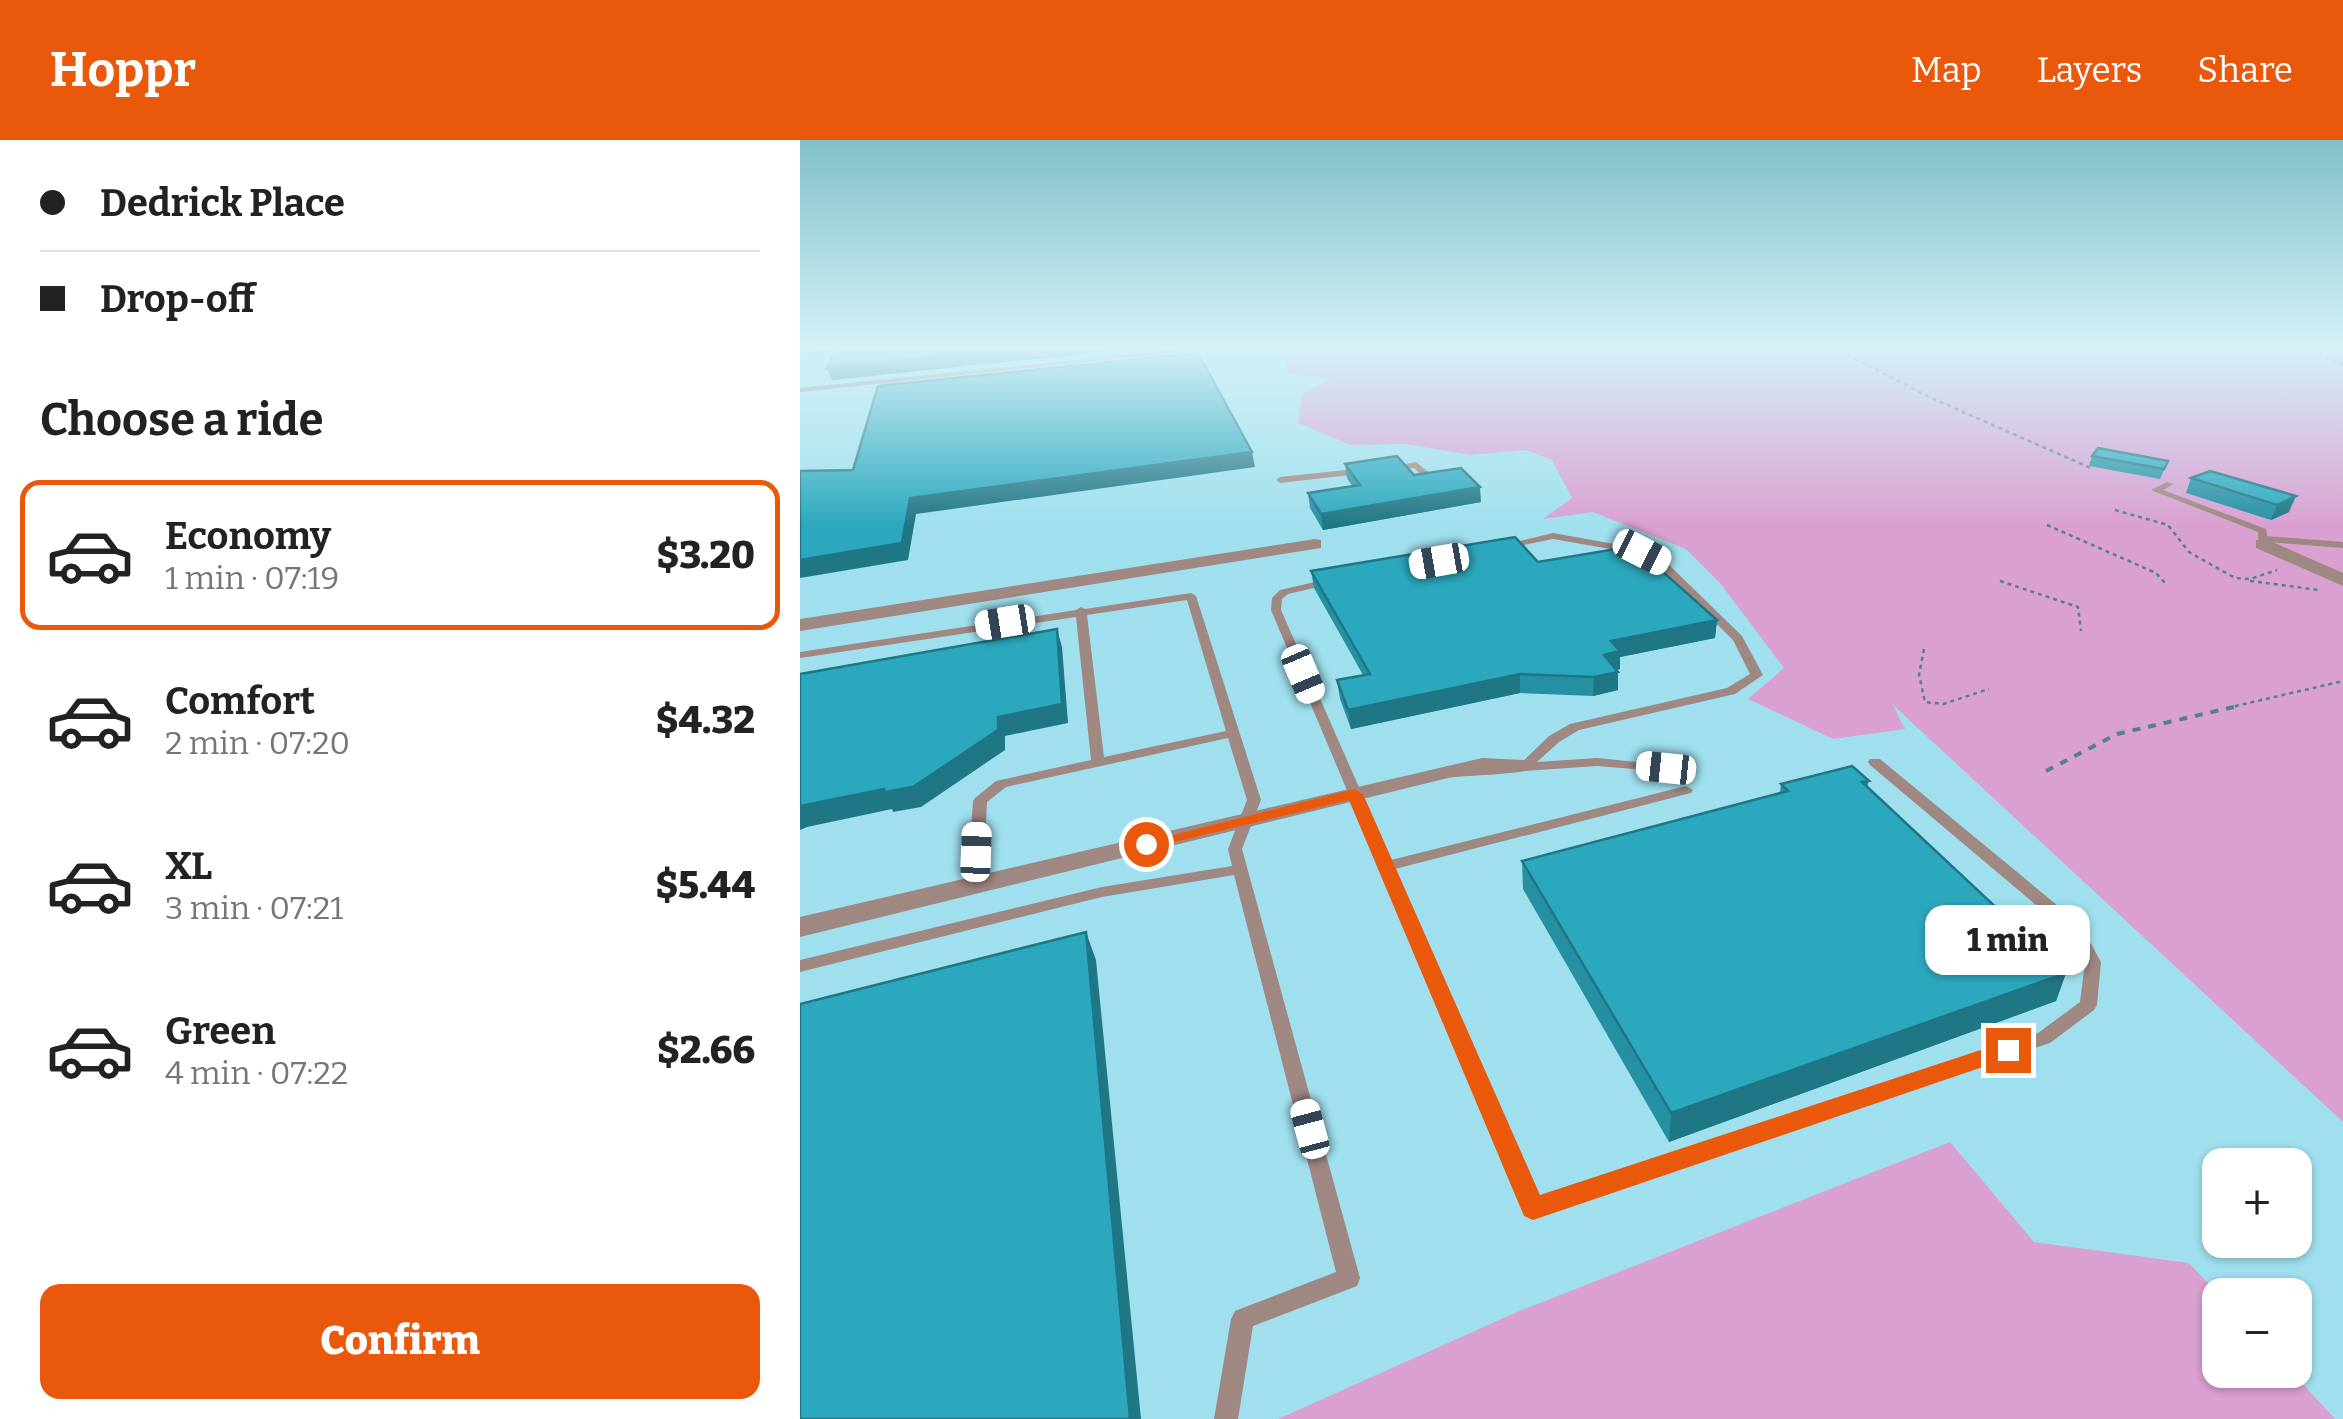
<!DOCTYPE html>
<meta charset="utf-8">
<style>
body{margin:0;font-family:Bitter,serif;background:#f6f6f6;color:#222;height:100vh;display:flex;flex-direction:column;font-size:38px;white-space:nowrap}
*{box-sizing:border-box;margin:0}
p{font-size:32px;color:#767676}
.icon{flex:none;width:55px;height:55px;fill:none;stroke:currentColor;stroke-width:2;stroke-linecap:round;stroke-linejoin:round}
.map{position:relative;flex:1;overflow:hidden}
.sheet{display:flex;flex-direction:column;background:#fff;width:800px}
.sheet>*{flex:none}
.top-card{display:grid;align-content:center;height:220px;padding:0 40px;background:#fff}
.controls{position:absolute;left:1402px;top:1008px;display:grid;gap:20px}
.controls a{display:grid;place-items:center;width:110px;height:110px;border-radius:20px;background:#fff;box-shadow:0 2px 8px #0004;font-size:50px}
.end{position:absolute;width:45px;height:45px;margin:-22px;border:12px solid #ea580c;background:#fff;box-shadow:0 0 0 5px #fff}
.from{border-radius:50%}
.bubble{position:absolute;height:70px;border-radius:20px;background:#fff;box-shadow:0 2px 8px #0004;font-size:32px;font-weight:800;line-height:70px;text-align:center}
.car{position:absolute;width:30px;height:60px;margin:-30px -15px;border-radius:12px;box-shadow:0 0 8px 2px #0007;background:linear-gradient(#fff 24%,#345 0 40%,#fff 0 76%,#345 0 86%,#fff 0)}
.top-card b{display:flex;align-items:center;gap:35px;height:95px;font-size:38px}
.top-card b+b{border-top:2px solid #e0e0e0}
.top-card i{width:25px;height:25px;background:#222}
ul{padding:0;list-style:none}
li{display:flex;align-items:center;gap:30px;height:150px;margin:0 20px 15px;padding:0 20px;border:5px solid transparent;border-radius:20px}
li div{flex:1}
li b{display:block;font-size:38px}
li em{font-style:normal;font-weight:800}
li.selected{border-color:#ea580c}
li>.icon{width:90px;height:90px;stroke-width:1.5}
h2{padding:0 40px;font-size:45px;line-height:120px}
.cta{display:flex;gap:20px;margin-top:auto;padding:20px 40px}
.cta a{flex:1;height:115px;border-radius:20px;background:#ea580c;color:#fff;font-size:40px;font-weight:800;line-height:115px;text-align:center}
header{display:flex;align-items:center;gap:60px;box-sizing:border-box;height:140px;padding:0 50px;background:#ea580c;color:#fff}
header strong{font-size:48px}
nav{display:flex;gap:55px;margin-inline-start:auto;font-size:35px}
main{display:flex;flex:1;min-height:0}
.map>svg:first-child{display:block}
.green{fill:#daa0d1}
.lines{fill:none;stroke-linecap:round;stroke-linejoin:round}
.path-far1{stroke:#54808a;stroke-width:2.5;stroke-dasharray:4 4;stroke-linecap:butt}
.path{stroke:#54808a;stroke-width:4;stroke-dasharray:8 8;stroke-linecap:butt}
.lane{fill:#9f8782;fill-rule:evenodd}
.street{fill:#9f8782;fill-rule:evenodd}
.wall{fill:#2690a3}
.shaded-wall{fill:#1f7685}
.building{fill:#2ca8be;stroke:#1f7685;stroke-width:2.5}
.route{fill:#ea580c}
</style>
<header>
<strong>Hoppr</strong>
<nav><a>Map</a><a>Layers</a><a>Share</a></nav>
</header>
<main>
<section class="sheet">
<div class="top-card">
<b><i class="from"></i>Dedrick Place</b>
<b><i></i>Drop-off</b>
</div>
<h2>Choose a ride</h2>
<ul>
<li class="selected"><svg class="icon" aria-label="car" viewBox="0 0 24 24"><path d="M5 17H2v-5l4-1 3-4h7l3 4 3 1v5h-3M9 17h6M6 11h13"/><circle cx="7" cy="17" r="2"/><circle cx="17" cy="17" r="2"/></svg><div><b>Economy</b><p>1 min · 07:19</p></div><em>$3.20</em></li>
<li><svg class="icon" aria-label="car" viewBox="0 0 24 24"><path d="M5 17H2v-5l4-1 3-4h7l3 4 3 1v5h-3M9 17h6M6 11h13"/><circle cx="7" cy="17" r="2"/><circle cx="17" cy="17" r="2"/></svg><div><b>Comfort</b><p>2 min · 07:20</p></div><em>$4.32</em></li>
<li><svg class="icon" aria-label="car" viewBox="0 0 24 24"><path d="M5 17H2v-5l4-1 3-4h7l3 4 3 1v5h-3M9 17h6M6 11h13"/><circle cx="7" cy="17" r="2"/><circle cx="17" cy="17" r="2"/></svg><div><b>XL</b><p>3 min · 07:21</p></div><em>$5.44</em></li>
<li><svg class="icon" aria-label="car" viewBox="0 0 24 24"><path d="M5 17H2v-5l4-1 3-4h7l3 4 3 1v5h-3M9 17h6M6 11h13"/><circle cx="7" cy="17" r="2"/><circle cx="17" cy="17" r="2"/></svg><div><b>Green</b><p>4 min · 07:22</p></div><em>$2.66</em></li>
</ul>
<div class="cta"><a>Confirm</a></div>
</section>
<div class="map">
<svg width="1543" height="1279" viewBox="0 0 1543 1279">
<rect width="100%" height="100%" fill="#a0e0ee"/>
<!-- green -->
<g class="green">
<polygon points="469,207 1543,207 1543,982 1093,565 1105,589 1033,599 948,559 984,528 920,443 886,409 793,372 743,379 772,358 752,320 726,310 670,315 606,304 551,305 498,283 502,254 531,239 488,233 482,212 466,212"/>
<polygon points="1150,1002 1234,1102 1389,1123 1420,1156 1420,1230 1490,1230 1535,1279 478,1279 717,1172"/>
</g>
<g class="lines">
<!-- path-far1 -->
<g class="path-far1">
<polyline points="1033,207 1129,257 1293,329"/>
<polyline points="1495,207 1543,224"/>
<polyline points="1315,370 1368,385 1389,412 1435,438 1450,439 1477,430"/>
<polyline points="1247,385 1356,433 1367,445"/>
<polyline points="1200,441 1278,467 1281,491"/>
<polyline points="1450,441 1520,450"/>
<polyline points="1124,509 1119,535 1125,562 1143,564 1189,549"/>
<polyline points="1427,568 1543,541"/>
</g>
<!-- path -->
<polyline class="path" points="1246,631 1317,594 1438,566"/>
<!-- lane -->
<g class="lane">
<polygon points="16,207 27,207 12,212 43,207 16,217 2,212"/>
<polygon points="369,207 375,207 378,212 0,252 0,248 371,210"/>
<polygon points="616,322 638,340 638,344 632,344 614,328 591,331 587,328"/>
<polygon points="564,328 568,331 567,333 480,343 476,340 480,337"/>
<polygon points="1367,342 1374,344 1363,350 1466,389 1467,396 1543,402 1543,408 1467,402 1465,406 1459,406 1458,392 1351,350"/>
<polygon points="753,393 842,409 864,420 942,496 963,535 935,554 779,590 759,602 737,622 797,618 866,625 871,626 873,629 871,632 797,626 724,631 717,627 749,596 770,584 927,548 950,534 933,500 856,424 839,414 753,399 704,409 699,406"/>
<polygon points="532,438 537,441 536,443 488,454 482,459 481,470 591,720 886,646 893,650 891,653 595,729 739,1057 1238,893 1280,862 1285,822 1268,792 1070,625 1068,622 1070,619 1080,619 1280,784 1301,822 1297,865 1294,870 1250,903 733,1078 726,1075 471,470 472,458 480,450"/>
<path d="M391 453 396 456 461 660 442 709 560 1138 557 1146 453 1186 438 1279H414L431 1179 435 1171 536 1132 434 735 302 757 0 832V820L302 747 432 726 428 709 447 660 428 598 206 647 187 662 183 745 181 749H169L167 745 173 661 175 658 196 641 291 620 276 477 0 518V512L276 470 281 467 285 469ZM387 460 426 591 304 617 287 475Z"/>
</g>
<!-- street -->
<g class="street">
<polygon points="515,399 521,400 521,408 0,491 0,479"/>
<polygon points="1456,400 1468,400 1543,433 1543,446 1456,408"/>
<path d="M682 618 724 620 736 627C728 635 667 635 648 638L0 797V777Z"/>
</g>
</g>
<!-- wall -->
<g class="wall">
<polygon points="1292,316 1368,321 1360,339 1289,326"/>
<polygon points="545,324 614,335 681,362 523,390 510,368 508,353 552,346 547,338"/>
<polygon points="1410,331 1489,372 1471,380 1386,353 1391,338"/>
<polygon points="738,422 917,480 915,498 820,517 820,529 817,530 818,550 793,556 720,553 551,589 540,559 537,540 563,535 514,448 511,431"/>
<polygon points="1069,641 1067,647 1266,833 1256,861 869,1002 723,749 722,721 980,653 981,644"/>
</g>
<!-- shaded-wall -->
<g class="shaded-wall">
<polygon points="228,207 311,207 312,211 32,240 27,228"/>
<polygon points="452,312 455,327 116,374 108,420 0,438 0,420 110,358"/>
<polygon points="680,347 681,362 523,390 521,374"/>
<polygon points="1496,356 1489,372 1471,380 1477,365"/>
<polygon points="917,480 915,498 820,517 820,529 804,533 804,515 811,501"/>
<polygon points="257,489 262,507 268,583 205,596 205,610 121,667 93,672 92,669 7,687 0,690 0,666 198,577"/>
<polygon points="818,532 818,550 793,556 794,537"/>
<polygon points="720,534 720,553 551,589 548,570"/>
<polygon points="286,792 296,820 341,1279 330,1279"/>
<polygon points="1266,833 1256,861 869,1002 871,973"/>
</g>
<!-- building -->
<g class="building">
<polygon points="38,207 228,207 27,228"/>
<polygon points="398,213 452,312 110,358 102,403 0,420 0,331 53,330 78,246"/>
<polygon points="1298,308 1368,321 1364,329 1292,316"/>
<polygon points="597,316 614,335 661,328 680,347 521,374 508,353 560,345 545,324"/>
<polygon points="1410,331 1496,356 1477,365 1391,338"/>
<polygon points="715,397 738,422 834,406 917,480 811,501 820,511 804,515 818,532 794,537 720,534 548,570 537,540 570,534 511,431"/>
<polygon points="257,489 262,564 198,577 198,590 113,647 84,652 84,649 0,666 0,534"/>
<polygon points="1052,626 1069,641 1062,642 1266,833 871,973 722,721 988,651 981,644"/>
<polygon points="286,792 330,1279 0,1279 0,864"/>
</g>
<!-- sky -->
<linearGradient id="sky" x2="0" y2="1"><stop stop-color="#80c0c9"/><stop offset="0.54" stop-color="#d4f1f7"/><stop offset="1" stop-color="#d4f1f7" stop-opacity="0"/></linearGradient>
<rect width="1543" height="386" fill="url(#sky)"/>
<!-- route -->
<polygon class="route" points="554,649 563,654 740,1055 1208,901 1219,910 1215,916 733,1080 724,1076 549,660 346,709 338,704"/>
</svg>
<div class="controls">
<a>+</a>
<a>−</a>
</div>
<i class="end from" style="left:346px;top:704px"></i>
<i class="end" style="left:1208px;top:910px"></i>
<div class="bubble" style="left:1125px;top:765px;width:165px">1 min</div>
<i class="car" style="left:842px;top:412px;rotate:117deg"></i>
<i class="car" style="left:639px;top:421px;rotate:260deg"></i>
<i class="car" style="left:205px;top:482px;rotate:261deg"></i>
<i class="car" style="left:503px;top:534px;rotate:157deg"></i>
<i class="car" style="left:866px;top:628px;rotate:276deg"></i>
<i class="car" style="left:176px;top:712px;rotate:2deg"></i>
<i class="car" style="left:510px;top:989px;rotate:345deg"></i>
</div>
</main>
